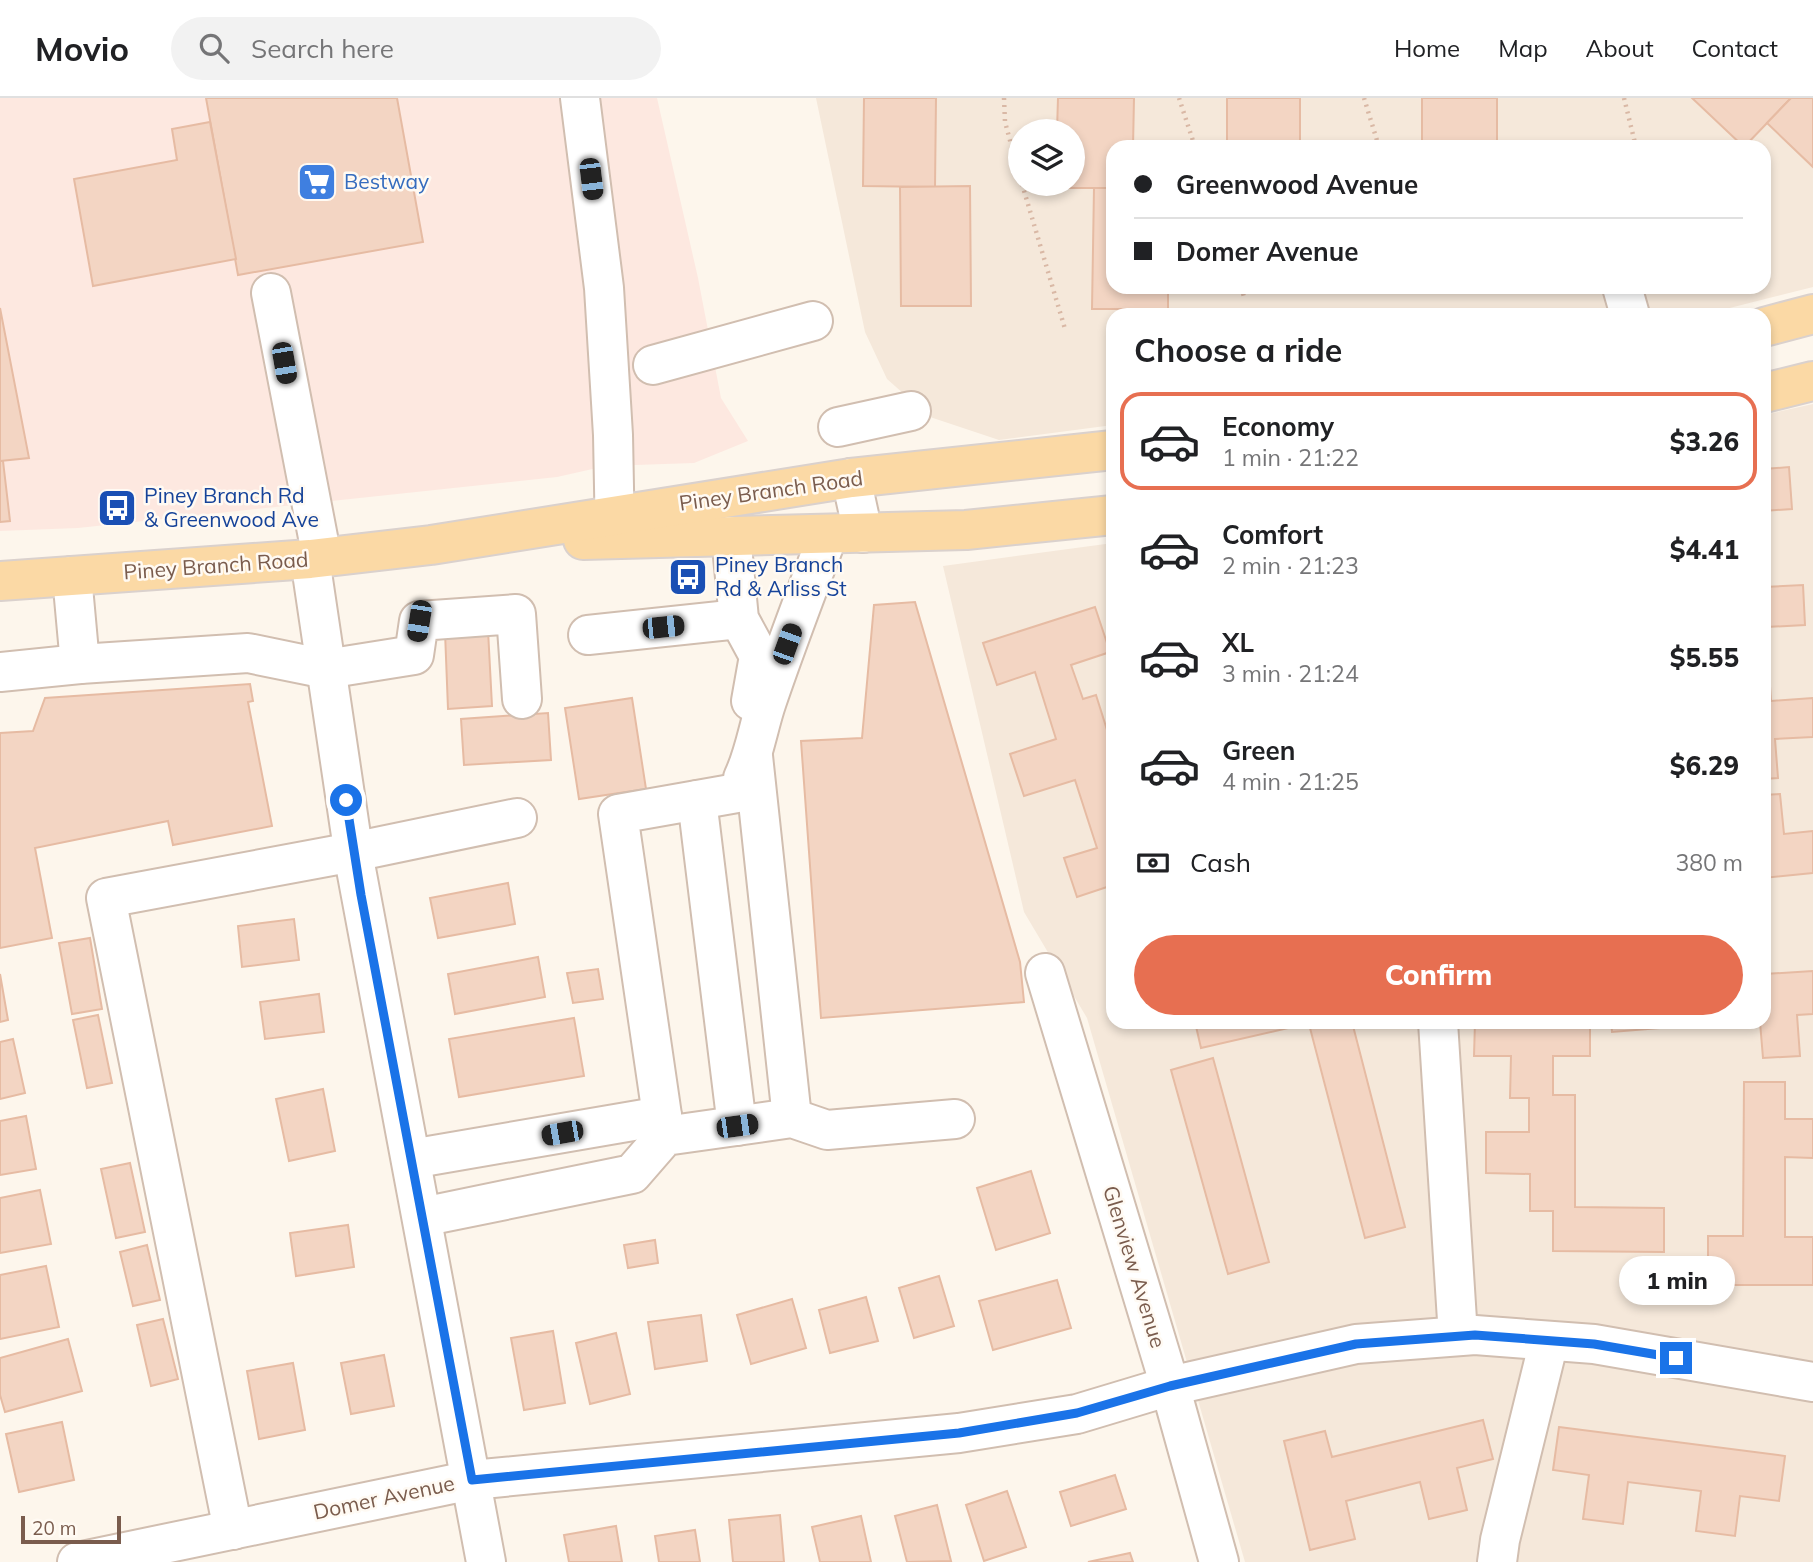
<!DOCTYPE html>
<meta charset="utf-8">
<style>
body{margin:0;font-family:Mulish,sans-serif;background:#f2f2f2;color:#202124;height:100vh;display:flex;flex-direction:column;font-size:26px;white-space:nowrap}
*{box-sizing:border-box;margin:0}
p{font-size:23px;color:#757577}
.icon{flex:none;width:38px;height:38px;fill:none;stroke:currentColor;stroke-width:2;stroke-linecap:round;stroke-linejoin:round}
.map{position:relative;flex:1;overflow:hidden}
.details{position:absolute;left:1106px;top:210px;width:665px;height:721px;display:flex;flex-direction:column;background:#fff;border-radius:21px;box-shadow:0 4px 10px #0003}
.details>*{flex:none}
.top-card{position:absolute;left:1106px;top:42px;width:665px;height:154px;border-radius:21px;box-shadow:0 4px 10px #0003;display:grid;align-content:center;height:154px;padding:0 28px;background:#fff}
.controls{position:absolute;left:1008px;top:21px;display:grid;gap:14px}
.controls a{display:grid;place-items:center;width:77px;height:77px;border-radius:50%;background:#fff;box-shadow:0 4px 10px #0003;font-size:35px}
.scale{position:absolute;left:21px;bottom:18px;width:100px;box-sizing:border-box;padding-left:7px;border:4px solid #7a5c4d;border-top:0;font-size:19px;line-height:24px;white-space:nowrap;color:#7a5c4d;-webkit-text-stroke:5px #fffaf3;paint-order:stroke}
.end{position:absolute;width:32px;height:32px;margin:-16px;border:9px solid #1a73e8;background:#fff;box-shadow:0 0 0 4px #fff}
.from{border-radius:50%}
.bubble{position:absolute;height:49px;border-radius:24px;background:#fff;box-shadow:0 4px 10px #0003;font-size:23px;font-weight:800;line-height:49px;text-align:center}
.car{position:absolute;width:21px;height:42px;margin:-21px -10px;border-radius:9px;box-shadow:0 0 5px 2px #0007;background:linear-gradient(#222 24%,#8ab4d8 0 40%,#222 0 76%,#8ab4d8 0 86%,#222 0)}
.top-card b{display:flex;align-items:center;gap:24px;height:66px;font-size:26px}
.top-card b+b{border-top:2px solid #e0e0e0}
.top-card i{width:18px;height:18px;background:#202124}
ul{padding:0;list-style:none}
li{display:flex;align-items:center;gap:21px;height:98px;margin:0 14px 10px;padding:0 14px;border:4px solid transparent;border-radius:21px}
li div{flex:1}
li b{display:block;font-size:26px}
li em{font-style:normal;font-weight:800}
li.on{border-color:#e76f51}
li>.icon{width:63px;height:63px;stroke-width:1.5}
h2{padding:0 28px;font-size:32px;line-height:84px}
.pay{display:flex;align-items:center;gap:18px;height:77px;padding:0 28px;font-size:26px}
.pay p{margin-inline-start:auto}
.button{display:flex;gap:14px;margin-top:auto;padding:14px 28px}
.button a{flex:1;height:80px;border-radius:42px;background:#e76f51;color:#fff;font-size:28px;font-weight:800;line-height:80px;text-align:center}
header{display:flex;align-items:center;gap:42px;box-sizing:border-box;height:98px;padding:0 35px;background:#fff;border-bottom:2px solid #e0e0e0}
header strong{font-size:33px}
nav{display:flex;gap:38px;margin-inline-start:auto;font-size:24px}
.search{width:490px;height:63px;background:#f2f2f2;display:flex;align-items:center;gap:18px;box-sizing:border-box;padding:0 24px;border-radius:38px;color:#757577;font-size:26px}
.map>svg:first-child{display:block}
.residential{fill:#f5e8da;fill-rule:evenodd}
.commercial{fill:#fde8e0}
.building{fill:#f3d5c3;stroke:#e6bba3;stroke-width:2}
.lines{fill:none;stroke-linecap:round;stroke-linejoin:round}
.minor-casing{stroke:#d1beb0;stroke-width:42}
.major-casing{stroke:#dad1cd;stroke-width:42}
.path{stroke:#d9b8a5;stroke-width:4.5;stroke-dasharray:2 5;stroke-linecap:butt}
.minor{stroke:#fff;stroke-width:38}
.major{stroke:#fbd9a5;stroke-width:38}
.route{stroke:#1a73e8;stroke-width:9}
.labels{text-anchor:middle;stroke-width:5;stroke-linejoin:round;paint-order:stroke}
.shop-label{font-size:21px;fill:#366cbe;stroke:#fffaf3;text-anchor:start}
.street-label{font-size:21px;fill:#7a5c4d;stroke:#fffaf3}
.transit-label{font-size:21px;fill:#164399;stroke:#fffaf3;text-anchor:start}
</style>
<header>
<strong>Movio</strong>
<div class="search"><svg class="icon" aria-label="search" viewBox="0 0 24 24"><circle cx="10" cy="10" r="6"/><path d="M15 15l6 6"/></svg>Search here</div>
<nav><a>Home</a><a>Map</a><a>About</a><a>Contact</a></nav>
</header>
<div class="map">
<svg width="1813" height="1464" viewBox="0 0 1813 1464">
<rect width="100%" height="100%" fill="#fdf6ec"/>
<!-- residential -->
<g class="residential">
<path d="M816 0H1813V189L1702 217H1113V327L999 342 930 319 887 281 865 234ZM1020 33H1073V86H1020ZM1113 49H1764V189H1113Z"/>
<polygon points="1813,306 1813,1464 1245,1464 1087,920 1024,814 943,468 1113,445 1113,924 1764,924 1764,317"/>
</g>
<!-- commercial -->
<polygon class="commercial" points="0,0 657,0 698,180 721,300 748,343 694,365 606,368 557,379 78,430 0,433"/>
<!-- building -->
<g class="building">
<polygon points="206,0 397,0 423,144 238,177"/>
<polygon points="864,0 936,0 935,89 863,88"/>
<polygon points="1058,0 1134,0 1133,49 1113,49 1113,90 1057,90 1057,86 1073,86 1073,33 1057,33"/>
<polygon points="1227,0 1300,0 1300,49 1227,48"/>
<rect x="1422" y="0" width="75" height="49"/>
<polygon points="1692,0 1791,0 1744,49"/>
<polygon points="1791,0 1813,0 1813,69 1767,25"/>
<polygon points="210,24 236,161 93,188 74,81 177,62 172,31"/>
<polygon points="970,88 971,208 901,208 900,89"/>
<polygon points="1094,90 1113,90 1113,189 1168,189 1168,211 1092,211"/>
<polygon points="0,210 29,360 0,363"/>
<polygon points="0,363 3,363 10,423 0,424"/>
<polygon points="1789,369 1792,411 1764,413 1764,371"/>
<polygon points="1803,487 1805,527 1766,529 1771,603 1813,600 1813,639 1775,641 1778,680 1764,681 1764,489"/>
<polygon points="915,504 1020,864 1024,904 821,920 801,643 862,640 874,507"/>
<polygon points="1095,509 1110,554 1071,567 1083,601 1096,597 1113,651 1113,787 1077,799 1064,760 1097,750 1075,682 1024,698 1010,656 1056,641 1035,574 997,587 983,545"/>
<polygon points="488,532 492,608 448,611 445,534"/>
<polygon points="250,586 253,603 248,604 272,728 173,747 168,723 35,750 52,840 0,850 0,635 33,633 45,600"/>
<polygon points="632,600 646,691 579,701 565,610"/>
<polygon points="548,615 551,662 464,667 461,621"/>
<polygon points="1780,696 1784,736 1813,733 1813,775 1764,780 1764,697"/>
<polygon points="508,785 515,826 438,840 430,800"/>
<polygon points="294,821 299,862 242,869 238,828"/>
<polygon points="90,840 102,911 72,916 59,845"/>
<polygon points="538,859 545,899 455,916 448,876"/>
<polygon points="598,871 603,901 573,905 567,875"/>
<polygon points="1813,873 1813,916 1797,917 1800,958 1763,960 1760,924 1764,924 1764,876"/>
<polygon points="0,876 8,922 0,924"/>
<polygon points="319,896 324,934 265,941 260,904"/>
<polygon points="98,917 112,985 87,990 73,922"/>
<polygon points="574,920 584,978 459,999 449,941"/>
<polygon points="1195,924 1310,924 1310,925 1201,950"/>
<polygon points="1334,924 1352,924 1405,1129 1365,1140 1310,930"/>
<polygon points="1475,924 1590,924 1590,958 1553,958 1553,997 1575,997 1575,1109 1664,1110 1664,1154 1553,1153 1553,1113 1530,1113 1530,1076 1486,1075 1486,1034 1529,1034 1529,1000 1510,1000 1511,958 1474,958"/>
<polygon points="1611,924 1734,924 1612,934"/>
<polygon points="13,941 25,995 0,1001 0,944"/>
<polygon points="1213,960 1269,1164 1228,1176 1171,972"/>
<polygon points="1744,984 1785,984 1785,1021 1813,1021 1813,1060 1785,1059 1785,1139 1813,1139 1813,1187 1708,1187 1708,1138 1743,1138"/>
<polygon points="323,991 335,1053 289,1063 276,1001"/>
<polygon points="26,1018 36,1071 0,1077 0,1023"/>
<polygon points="130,1065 145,1134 116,1140 101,1071"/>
<polygon points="1031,1073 1050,1135 996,1152 977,1090"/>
<polygon points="40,1092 51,1146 0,1155 0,1100"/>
<polygon points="348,1127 354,1169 296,1178 290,1135"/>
<polygon points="655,1142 658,1165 628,1170 624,1147"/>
<polygon points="147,1147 160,1202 133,1208 120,1154"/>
<polygon points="46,1168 59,1229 0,1241 0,1177"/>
<polygon points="939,1178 954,1228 914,1240 899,1190"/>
<polygon points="1057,1182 1071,1230 993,1252 979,1203"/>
<polygon points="866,1199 878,1243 830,1255 819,1212"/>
<polygon points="792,1201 806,1250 751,1266 737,1217"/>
<polygon points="701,1217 707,1263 655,1271 648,1224"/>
<polygon points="163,1221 178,1281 151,1288 137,1227"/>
<polygon points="553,1233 565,1305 524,1312 511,1240"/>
<polygon points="616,1235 630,1296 590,1306 576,1245"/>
<polygon points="68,1241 82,1293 5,1314 0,1297 0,1260"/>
<polygon points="384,1257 394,1308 351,1316 341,1265"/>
<polygon points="293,1265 305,1332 259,1341 247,1273"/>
<polygon points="1483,1322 1493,1361 1457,1370 1467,1412 1429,1421 1420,1384 1346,1403 1355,1441 1310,1452 1284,1343 1325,1333 1332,1359"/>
<polygon points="62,1324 74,1382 19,1394 6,1336"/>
<polygon points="1559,1329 1785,1358 1779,1403 1740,1398 1735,1438 1696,1433 1701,1393 1628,1384 1623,1426 1583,1421 1589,1377 1553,1372"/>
<polygon points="1115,1377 1126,1411 1071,1428 1060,1394"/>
<polygon points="1007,1393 1026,1449 984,1463 966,1407"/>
<polygon points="937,1407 951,1463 907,1464 895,1418"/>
<polygon points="780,1417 784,1464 733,1464 729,1422"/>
<polygon points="861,1418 871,1464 820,1464 812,1429"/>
<polygon points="616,1428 622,1464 569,1464 564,1437"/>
<polygon points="695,1432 700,1464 659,1464 655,1438"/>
<polygon points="1130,1455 1133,1464 1088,1464"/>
</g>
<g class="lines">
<!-- minor casing -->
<g class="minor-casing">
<g id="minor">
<polyline points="580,0 604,190 613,337 615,441"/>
<polyline points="1622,189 1630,217"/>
<polyline points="271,195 322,460"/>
<polyline points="653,267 813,223"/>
<polyline points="838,329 911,313"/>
<polyline points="851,380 863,435"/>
<polyline points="731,438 739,521 759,558 751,603"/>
<polyline points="310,461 356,771 486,1464"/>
<polyline points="72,478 80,566"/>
<polyline points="588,537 739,521"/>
<polyline points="0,574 80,566 248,555 326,571 414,557 419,523 516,516 522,601"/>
<polyline points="753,658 792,1020"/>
<path d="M743 680C755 655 758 629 767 603 786 547 807 492 828 437"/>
<polyline points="697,702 737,1028"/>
<polyline points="1045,875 1170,1288 1219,1464"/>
<polyline points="1438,924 1458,1238"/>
<polyline points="665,1038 618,716 737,695"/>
<polyline points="411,1061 662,1018"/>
<polyline points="422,1119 632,1076 665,1038 792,1020 827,1032 955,1021"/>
<polyline points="233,1432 106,800 353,754 517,720"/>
<polyline points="77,1464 472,1382 959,1335 1077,1316 1170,1288 1356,1246 1475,1237 1594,1246 1813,1284"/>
<polyline points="1497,1464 1500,1442 1549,1243"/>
</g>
</g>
<!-- major casing -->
<g class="major-casing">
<g id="major">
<polyline points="1764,229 1813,216"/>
<polyline points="1764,295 1813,283"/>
<polyline points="583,442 966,432 1113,417"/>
<polyline points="0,483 310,461 431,447 851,380 1113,352"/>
</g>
</g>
<!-- path -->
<g class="path">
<polyline points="1004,0 1005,24 1020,79"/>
<polyline points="1179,0 1195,49"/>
<polyline points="1364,0 1379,49"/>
<polyline points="1624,0 1636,49"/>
<polyline points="1022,86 1065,231"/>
<polyline points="1241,189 1245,202"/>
</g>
<!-- minor -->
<use href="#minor" class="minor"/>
<!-- major -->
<use href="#major" class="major"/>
</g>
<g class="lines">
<!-- route -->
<polyline class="route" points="346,702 361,797 472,1382 959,1335 1077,1315 1170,1288 1356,1246 1475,1237 1594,1246 1676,1260"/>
</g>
<!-- icons -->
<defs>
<g id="supermarket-square" transform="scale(2.0125)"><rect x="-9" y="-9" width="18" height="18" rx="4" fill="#3f7fe0" stroke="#fffaf3"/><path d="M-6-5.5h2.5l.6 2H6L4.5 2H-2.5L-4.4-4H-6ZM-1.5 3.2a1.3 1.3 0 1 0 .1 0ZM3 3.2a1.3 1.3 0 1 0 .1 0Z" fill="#fff"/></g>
<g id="bus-square" transform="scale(2.0125)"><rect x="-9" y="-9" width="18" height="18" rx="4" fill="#1a4fb4" stroke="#fffaf3"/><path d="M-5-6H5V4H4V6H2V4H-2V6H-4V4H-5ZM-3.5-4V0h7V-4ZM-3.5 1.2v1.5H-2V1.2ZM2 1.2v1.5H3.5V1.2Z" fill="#fff"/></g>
</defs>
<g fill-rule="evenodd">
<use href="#supermarket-square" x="317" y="84"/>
<use href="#bus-square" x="117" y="410"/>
<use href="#bus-square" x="688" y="479"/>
</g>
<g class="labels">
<!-- shop labels -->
<g class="shop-label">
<text x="344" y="91">Bestway</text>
</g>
<!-- street labels -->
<g class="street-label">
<text transform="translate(771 393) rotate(-8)" y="7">Piney Branch Road</text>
<text transform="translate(216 468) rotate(-4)" y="7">Piney Branch Road</text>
<text transform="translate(1134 1169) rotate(73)" y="7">Glenview Avenue</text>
<text transform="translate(384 1400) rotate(-12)" y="7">Domer Avenue</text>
</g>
<!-- transit labels -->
<g class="transit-label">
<text x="144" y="405">Piney Branch Rd<tspan x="144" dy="24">&amp; Greenwood Ave</tspan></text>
<text x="715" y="474">Piney Branch<tspan x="715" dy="24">Rd &amp; Arliss St</tspan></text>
</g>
</g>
</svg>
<div class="controls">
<a><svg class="icon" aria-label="layers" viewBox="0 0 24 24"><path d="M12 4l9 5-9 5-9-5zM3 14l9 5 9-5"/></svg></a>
</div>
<div class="scale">20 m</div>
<i class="end from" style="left:346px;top:702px"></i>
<i class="end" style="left:1676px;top:1260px"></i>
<div class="bubble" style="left:1619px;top:1158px;width:116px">1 min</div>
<i class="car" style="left:591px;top:81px;rotate:173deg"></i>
<i class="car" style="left:284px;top:265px;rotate:170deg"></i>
<i class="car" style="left:419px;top:523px;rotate:189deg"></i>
<i class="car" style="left:663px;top:529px;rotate:84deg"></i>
<i class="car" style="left:787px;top:546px;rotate:20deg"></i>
<i class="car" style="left:737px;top:1028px;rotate:82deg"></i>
<i class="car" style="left:562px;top:1035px;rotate:260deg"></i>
<div class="top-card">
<b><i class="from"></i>Greenwood Avenue</b>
<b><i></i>Domer Avenue</b>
</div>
<section class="details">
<h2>Choose a ride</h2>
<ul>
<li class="on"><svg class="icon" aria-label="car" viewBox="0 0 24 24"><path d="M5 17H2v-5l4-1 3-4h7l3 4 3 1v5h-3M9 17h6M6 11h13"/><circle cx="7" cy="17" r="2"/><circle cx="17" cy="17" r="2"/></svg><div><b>Economy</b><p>1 min · 21:22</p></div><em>$3.26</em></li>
<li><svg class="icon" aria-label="car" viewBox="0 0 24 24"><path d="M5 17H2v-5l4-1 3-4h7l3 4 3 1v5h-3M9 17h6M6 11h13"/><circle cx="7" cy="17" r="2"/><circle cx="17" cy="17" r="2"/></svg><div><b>Comfort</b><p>2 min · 21:23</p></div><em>$4.41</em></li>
<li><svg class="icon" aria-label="car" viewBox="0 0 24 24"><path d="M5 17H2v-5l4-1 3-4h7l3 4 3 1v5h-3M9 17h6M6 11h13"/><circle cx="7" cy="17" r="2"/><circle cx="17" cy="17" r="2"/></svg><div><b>XL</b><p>3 min · 21:24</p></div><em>$5.55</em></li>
<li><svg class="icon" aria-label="car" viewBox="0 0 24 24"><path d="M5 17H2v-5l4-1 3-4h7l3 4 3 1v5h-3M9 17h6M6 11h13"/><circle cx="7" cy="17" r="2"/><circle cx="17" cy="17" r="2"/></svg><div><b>Green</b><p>4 min · 21:25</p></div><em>$6.29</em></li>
</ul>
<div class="pay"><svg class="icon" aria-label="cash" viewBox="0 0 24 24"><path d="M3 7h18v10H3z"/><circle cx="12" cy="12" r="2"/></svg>Cash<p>380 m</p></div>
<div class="button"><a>Confirm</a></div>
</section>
</div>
